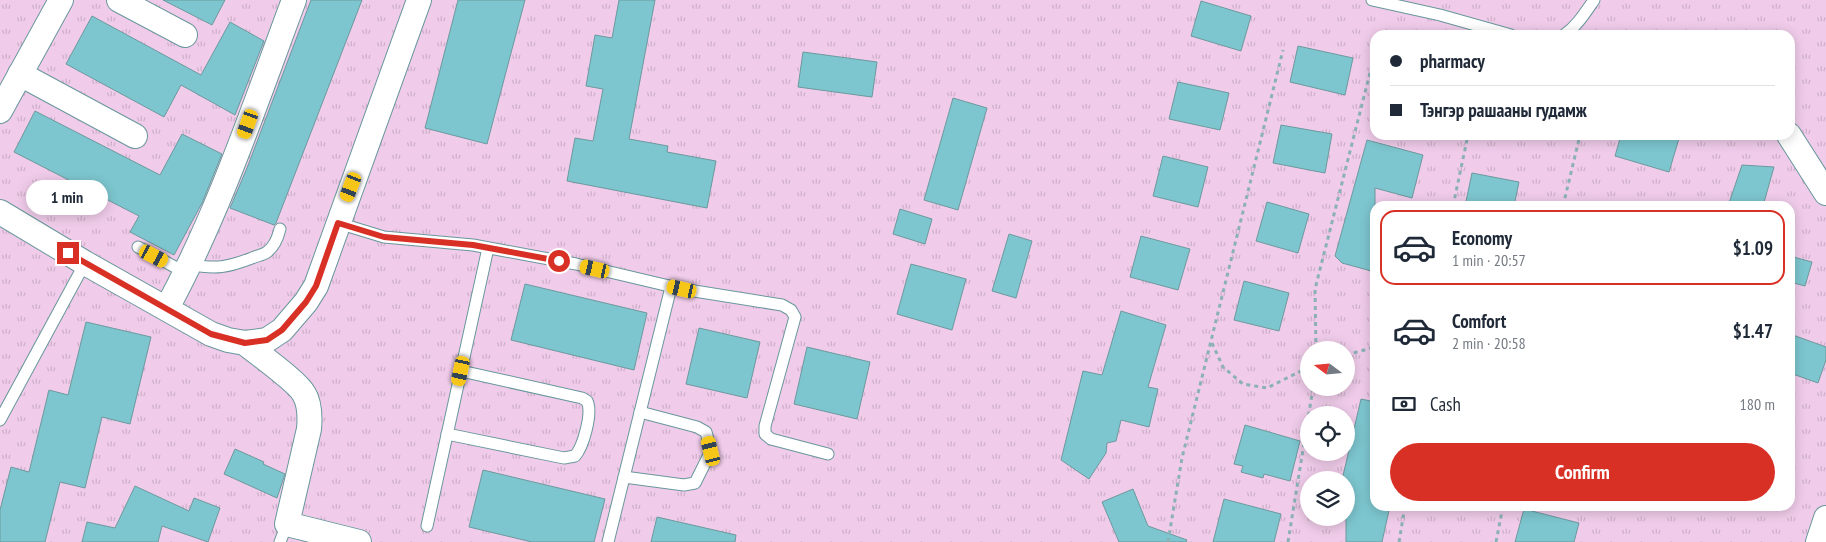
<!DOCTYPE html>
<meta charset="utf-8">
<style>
body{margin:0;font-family:"PT Sans Narrow",sans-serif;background:#f2f2f3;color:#1f2937;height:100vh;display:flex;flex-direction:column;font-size:19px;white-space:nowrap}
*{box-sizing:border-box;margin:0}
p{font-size:16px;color:#747a83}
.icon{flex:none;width:28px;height:28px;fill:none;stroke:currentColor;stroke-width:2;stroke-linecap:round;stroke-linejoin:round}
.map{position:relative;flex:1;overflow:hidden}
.details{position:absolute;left:1370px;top:201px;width:425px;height:310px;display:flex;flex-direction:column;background:#fff;border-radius:15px;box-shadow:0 2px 12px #0003}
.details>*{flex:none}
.top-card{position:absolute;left:1370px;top:30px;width:425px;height:110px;border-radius:15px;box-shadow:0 2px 12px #0003;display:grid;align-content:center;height:110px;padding:0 20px;background:#fff}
.needle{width:32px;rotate:286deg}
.tools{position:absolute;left:1300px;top:341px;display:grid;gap:10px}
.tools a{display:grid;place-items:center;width:55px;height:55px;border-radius:50%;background:#fff;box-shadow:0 2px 12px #0003;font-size:25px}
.end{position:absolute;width:22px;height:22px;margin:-11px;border:6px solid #d93025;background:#fff;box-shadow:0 0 0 2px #fff}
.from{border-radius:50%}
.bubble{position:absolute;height:35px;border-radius:18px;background:#fff;box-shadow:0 2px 12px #0003;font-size:16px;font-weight:700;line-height:35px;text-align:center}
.car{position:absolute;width:15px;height:30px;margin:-15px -8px;border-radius:6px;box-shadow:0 0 4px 1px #0007;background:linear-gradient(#f5c518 24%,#345 0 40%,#f5c518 0 76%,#345 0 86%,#f5c518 0)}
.top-card b{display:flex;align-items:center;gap:18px;height:48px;font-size:19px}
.top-card b+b{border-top:1px solid #e0e1e3}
.top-card i{width:12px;height:12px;background:#1f2937}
ul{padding:9px 0 0;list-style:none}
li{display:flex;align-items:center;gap:15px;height:75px;margin:0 10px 8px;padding:0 10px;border:2px solid transparent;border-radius:15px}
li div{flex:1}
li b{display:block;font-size:19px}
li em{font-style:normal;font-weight:700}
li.current{border-color:#d93025}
li>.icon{width:45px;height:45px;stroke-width:1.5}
.pay{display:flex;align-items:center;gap:12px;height:55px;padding:0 20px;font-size:19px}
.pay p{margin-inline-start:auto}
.button{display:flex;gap:10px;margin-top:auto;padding:10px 20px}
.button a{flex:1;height:58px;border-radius:30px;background:#d93025;color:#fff;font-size:20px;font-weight:700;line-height:58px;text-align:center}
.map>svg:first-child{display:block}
.park{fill:url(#park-tufts);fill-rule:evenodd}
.building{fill:#7dc6cf;stroke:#6c999e}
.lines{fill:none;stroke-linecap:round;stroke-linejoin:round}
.service-casing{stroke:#69979c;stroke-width:13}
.minor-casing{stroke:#69979c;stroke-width:26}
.path{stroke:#8bb1b6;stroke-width:3;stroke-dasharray:4 4;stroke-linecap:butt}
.service{stroke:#fff;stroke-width:11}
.minor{stroke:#fff;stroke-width:24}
.route{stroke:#d93025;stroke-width:6}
</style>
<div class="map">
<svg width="1826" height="542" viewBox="0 0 1826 542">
<defs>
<pattern id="park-tufts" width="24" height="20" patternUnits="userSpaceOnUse" patternTransform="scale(1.25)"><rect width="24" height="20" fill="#f0ccea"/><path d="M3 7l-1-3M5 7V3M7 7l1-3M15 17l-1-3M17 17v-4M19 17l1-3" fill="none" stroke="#ceb0ca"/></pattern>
</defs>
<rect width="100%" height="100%" fill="#c3f3f9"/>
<!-- park -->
<path class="park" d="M0 0H1826V542H0ZM1375 35H1790V135H1375ZM1375 206H1790V506H1375ZM1309 350H1346V388H1309ZM1309 415H1346V452H1309ZM1309 480H1346V518H1309Z"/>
<!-- building -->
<g class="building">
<polygon points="163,0 225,0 212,25"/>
<polygon points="311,0 362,0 276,223 274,225 230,208 247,168"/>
<polygon points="458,0 525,0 487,144 425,128"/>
<polygon points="619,0 655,0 629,139 668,146 667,152 716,161 707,208 567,181 575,138 593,141 603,89 586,86 595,35 612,38"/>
<polygon points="1201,1 1251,16 1241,51 1191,36"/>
<polygon points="92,16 201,75 230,22 264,41 235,115 181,85 164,117 66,64"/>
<polygon points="1298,46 1353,58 1345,95 1290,82"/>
<polygon points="803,52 877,62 872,97 798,87"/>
<polygon points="1178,82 1229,93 1220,130 1169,119"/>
<polygon points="953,98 987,108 958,210 924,200"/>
<polygon points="35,111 160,175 182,134 222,154 202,203 174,255 130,232 139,216 14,152"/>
<polygon points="1281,125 1332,134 1325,173 1273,163"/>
<polygon points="1621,135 1680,135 1669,172 1615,156"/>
<polygon points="1367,140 1423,155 1412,198 1375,188 1375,272 1342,263 1335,256"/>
<polygon points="1163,156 1208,167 1198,207 1153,196"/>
<polygon points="1742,165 1774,167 1763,206 1728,206"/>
<polygon points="1472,173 1519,182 1514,206 1465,206"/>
<polygon points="1267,202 1309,214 1298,253 1256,241"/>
<polygon points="900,209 932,219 925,244 893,234"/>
<polygon points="1009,234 1032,241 1016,298 992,291"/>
<polygon points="1141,236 1190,249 1178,290 1130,277"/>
<polygon points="1790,256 1812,262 1805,286 1790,282"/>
<polygon points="911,264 966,279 952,330 897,314"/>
<polygon points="1244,281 1289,293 1279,331 1234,320"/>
<polygon points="525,284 647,313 634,370 511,340"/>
<polygon points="1121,311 1166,325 1148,387 1158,389 1149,427 1121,420 1116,441 1107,443 1106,453 1089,479 1061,460 1083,371 1102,375"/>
<polygon points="86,322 151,337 130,424 102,417 85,488 60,482 45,542 0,542 0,510 11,467 29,472 49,390 68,395"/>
<polygon points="699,328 760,342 747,398 686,384"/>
<polygon points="1790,334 1826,347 1826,360 1818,383 1790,373"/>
<polygon points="807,347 870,362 857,419 794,404"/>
<polygon points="1361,399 1375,402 1375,506 1390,506 1382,542 1346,542 1346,480 1342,480"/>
<polygon points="1245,425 1300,441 1290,481 1264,474 1263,478 1241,472 1243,466 1234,464"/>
<polygon points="235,449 264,462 263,464 285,474 277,498 224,474"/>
<polygon points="483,470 605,499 594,542 532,542 469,527"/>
<polygon points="135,486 189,511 194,498 220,508 208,542 162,526 158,542 82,542 87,522 115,528"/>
<polygon points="1133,489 1148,526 1187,540 1186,542 1119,542 1102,502"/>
<polygon points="1224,499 1281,514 1274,542 1213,542"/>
<polygon points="1524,509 1579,523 1574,542 1515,542"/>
<polygon points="657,517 736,535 735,542 651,542"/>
</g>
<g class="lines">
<!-- service casing -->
<g class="service-casing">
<g id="service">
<polyline points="1372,0 1440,15 1511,35"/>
<path d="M1564 35C1577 26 1585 13 1594 0"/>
<polyline points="338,223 384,237 473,245 576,264 682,289 782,305 791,310 795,317 765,426 765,434 771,439 828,454"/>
<polyline points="138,247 186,273"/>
<path d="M190 264C215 270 229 267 252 258 256 256 263 255 267 252 274 247 278 237 280 229"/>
<polyline points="0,420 85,263"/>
<path d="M447 434 564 458 575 456C583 447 593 413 587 401L582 398 461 371"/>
<polyline points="624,477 684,485 695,483 711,451 706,432 697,427 640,412"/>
<polyline points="427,526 488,248"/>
<polyline points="280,542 287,524"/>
<polyline points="608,542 671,287"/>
</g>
</g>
<!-- minor casing -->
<g class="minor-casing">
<g id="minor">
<polyline points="119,0 185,35"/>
<polyline points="20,74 135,136"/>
<polyline points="0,111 61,0"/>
<polyline points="1789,135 1826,193"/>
<polyline points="0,212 85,263 211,334 228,340 245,343 267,340 282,330 306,302 316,286 419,0"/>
<path d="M167 308C220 210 255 104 294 0"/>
<path d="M245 343C258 354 298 382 304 394 310 404 310 418 309 429L287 524 359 542"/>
<polyline points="1818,542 1826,518"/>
</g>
</g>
<!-- path -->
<g class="path">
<polyline points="1453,206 1468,135"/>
<polyline points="1563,206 1580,135"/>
<polyline points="1212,343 1223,367 1243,384 1267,388 1309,367"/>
<polyline points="1316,350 1315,289 1372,65"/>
<polyline points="1346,355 1375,347"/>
<polyline points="1168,542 1182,458 1283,50"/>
<polyline points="1288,542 1313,388"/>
<polyline points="1399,542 1405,506"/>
<polyline points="1496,542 1503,506"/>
</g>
<!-- service -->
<use href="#service" class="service"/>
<!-- minor -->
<use href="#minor" class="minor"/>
</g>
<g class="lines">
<!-- route -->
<polyline class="route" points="68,253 211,334 245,343 267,340 282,330 306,302 316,286 338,223 384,237 473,245 559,261"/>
</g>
</svg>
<div class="tools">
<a><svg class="needle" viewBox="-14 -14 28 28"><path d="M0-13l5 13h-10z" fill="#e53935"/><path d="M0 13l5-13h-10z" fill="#747a83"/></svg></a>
<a><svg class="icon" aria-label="locate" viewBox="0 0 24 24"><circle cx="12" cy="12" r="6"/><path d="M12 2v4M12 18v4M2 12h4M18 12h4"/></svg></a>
<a><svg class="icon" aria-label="layers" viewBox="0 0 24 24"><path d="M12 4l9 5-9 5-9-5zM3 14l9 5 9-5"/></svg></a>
</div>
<i class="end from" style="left:559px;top:261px"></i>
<i class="end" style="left:68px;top:253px"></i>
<div class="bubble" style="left:26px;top:180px;width:82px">1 min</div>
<i class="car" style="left:248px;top:124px;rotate:200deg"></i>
<i class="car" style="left:351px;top:187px;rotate:201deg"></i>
<i class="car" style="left:154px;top:256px;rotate:118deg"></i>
<i class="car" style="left:595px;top:269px;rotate:283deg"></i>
<i class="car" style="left:682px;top:289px;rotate:283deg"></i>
<i class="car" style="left:461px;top:371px;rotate:192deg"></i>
<i class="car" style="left:711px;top:451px;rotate:346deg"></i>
<div class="top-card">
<b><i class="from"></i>pharmacy</b>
<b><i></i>Тэнгэр рашааны гудамж</b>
</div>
<section class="details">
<ul>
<li class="current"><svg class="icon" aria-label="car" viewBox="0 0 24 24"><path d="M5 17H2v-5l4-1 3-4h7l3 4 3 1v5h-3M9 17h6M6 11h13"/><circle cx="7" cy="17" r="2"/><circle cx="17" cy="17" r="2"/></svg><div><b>Economy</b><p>1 min · 20:57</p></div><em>$1.09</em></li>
<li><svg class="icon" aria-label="car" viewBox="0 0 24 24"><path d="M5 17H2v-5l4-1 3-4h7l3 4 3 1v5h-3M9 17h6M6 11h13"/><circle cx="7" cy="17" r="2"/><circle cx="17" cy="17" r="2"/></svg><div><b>Comfort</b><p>2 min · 20:58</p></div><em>$1.47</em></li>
</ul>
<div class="pay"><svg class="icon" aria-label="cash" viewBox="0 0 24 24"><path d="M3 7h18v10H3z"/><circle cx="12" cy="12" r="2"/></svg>Cash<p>180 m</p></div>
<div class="button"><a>Confirm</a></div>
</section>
</div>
